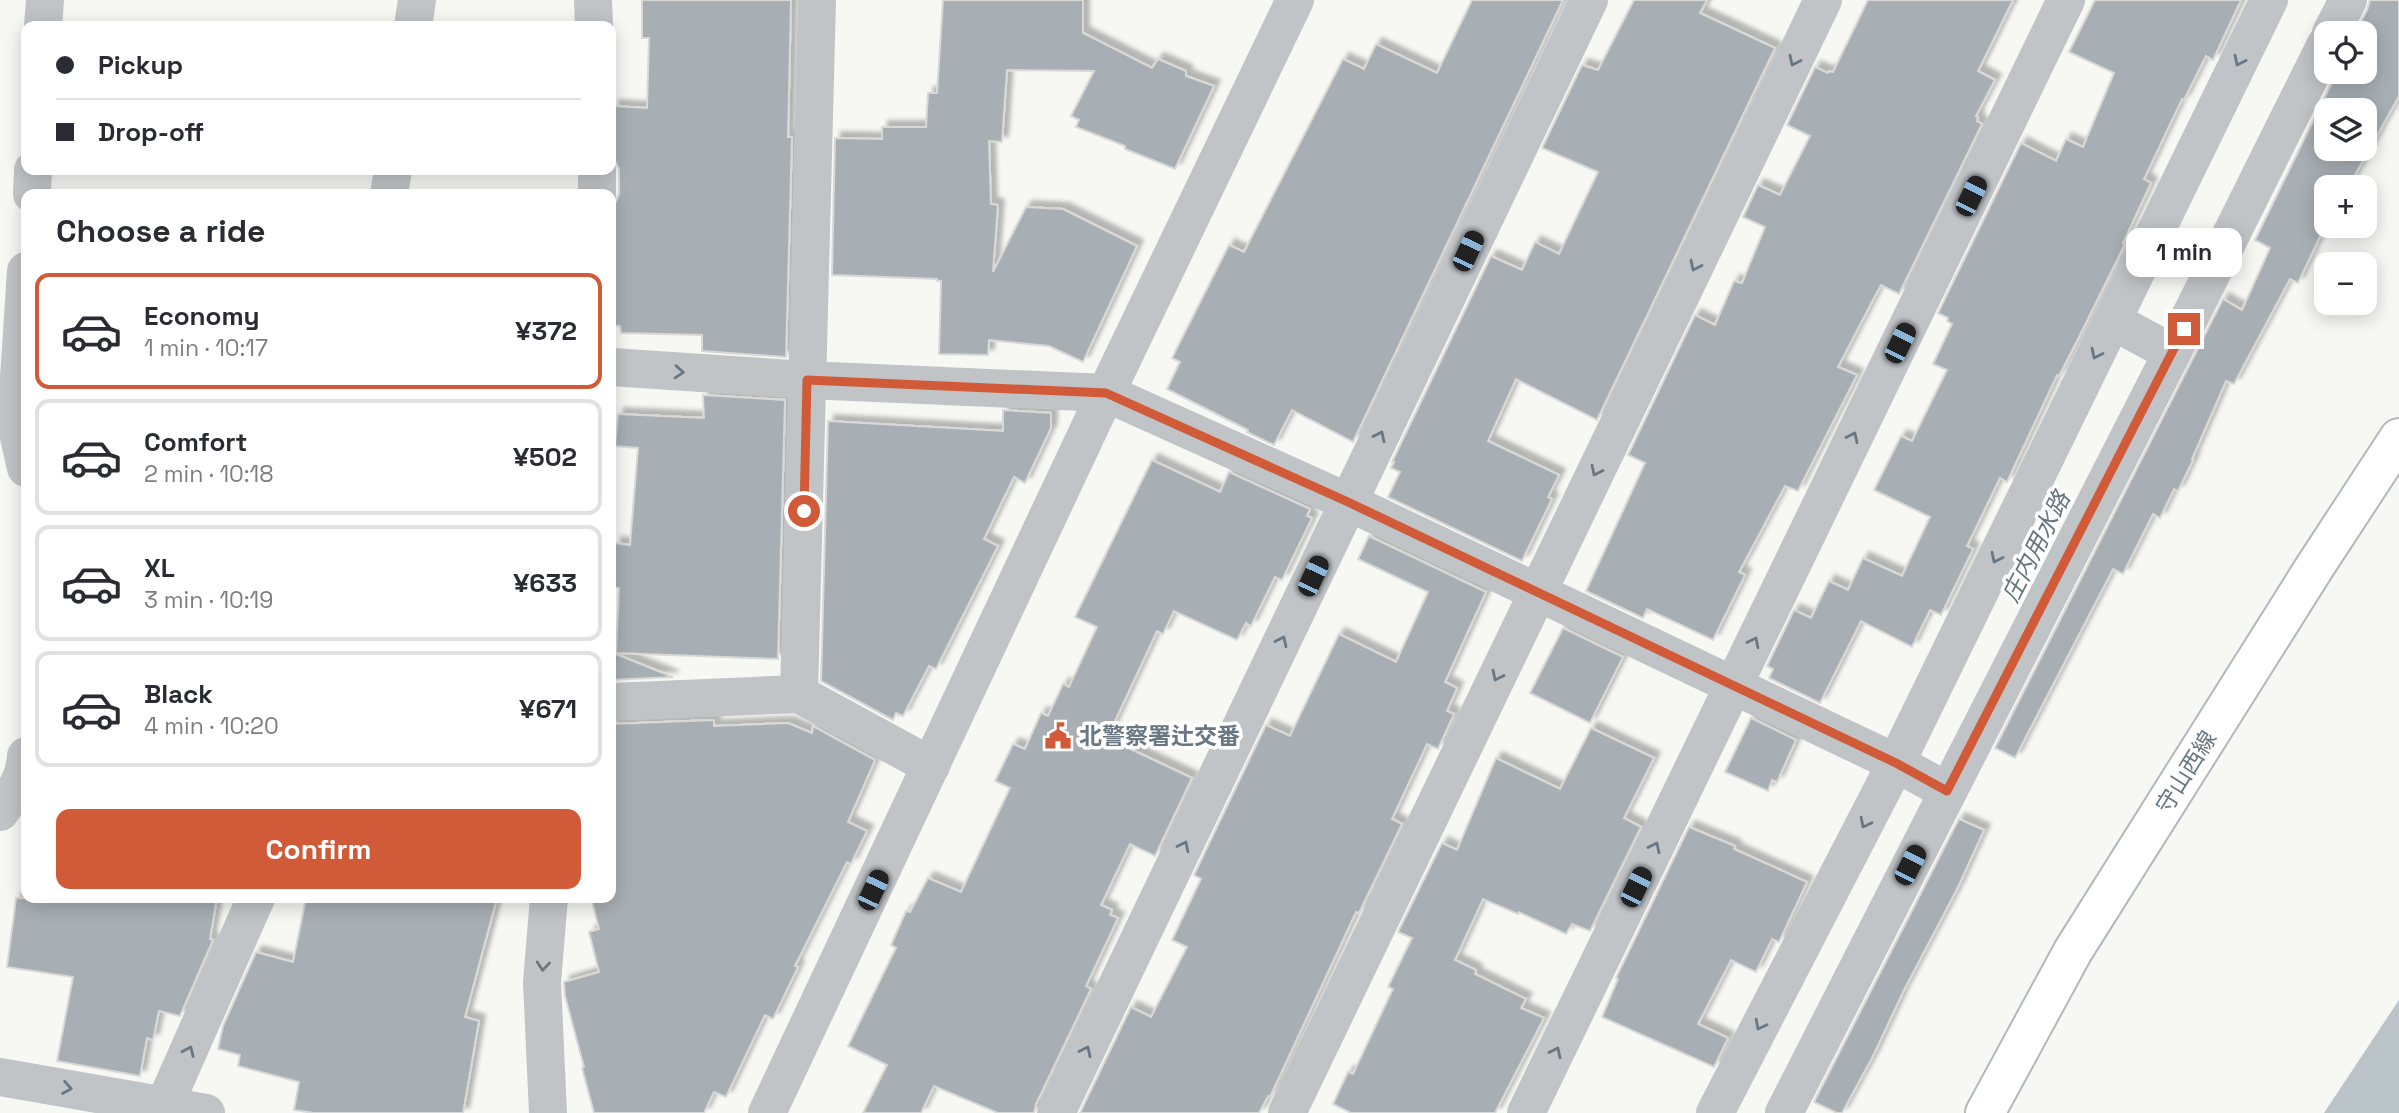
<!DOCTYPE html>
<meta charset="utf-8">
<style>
body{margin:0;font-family:"Space Grotesk","Noto Sans JP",sans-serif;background:#f7f7f7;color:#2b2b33;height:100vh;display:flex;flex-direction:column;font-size:26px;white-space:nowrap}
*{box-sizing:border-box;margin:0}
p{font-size:23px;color:#7c7c81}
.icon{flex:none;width:38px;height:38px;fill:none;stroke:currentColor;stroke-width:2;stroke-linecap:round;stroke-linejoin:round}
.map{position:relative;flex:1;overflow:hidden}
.sheet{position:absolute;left:21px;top:189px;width:595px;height:714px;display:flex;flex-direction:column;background:#fff;border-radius:14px;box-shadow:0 4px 18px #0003}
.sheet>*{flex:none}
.hud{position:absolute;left:21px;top:21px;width:595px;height:154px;border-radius:14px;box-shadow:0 4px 18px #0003;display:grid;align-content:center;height:154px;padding:0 35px;background:#fff}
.fabs{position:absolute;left:2314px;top:21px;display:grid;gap:14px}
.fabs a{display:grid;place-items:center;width:63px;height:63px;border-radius:14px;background:#fff;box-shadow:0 4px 18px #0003;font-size:35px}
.end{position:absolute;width:32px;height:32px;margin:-16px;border:9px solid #d15b39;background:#fff;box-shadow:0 0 0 4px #fff}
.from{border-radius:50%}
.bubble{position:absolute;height:49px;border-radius:14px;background:#fff;box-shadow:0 4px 18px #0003;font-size:23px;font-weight:600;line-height:49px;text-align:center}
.car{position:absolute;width:21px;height:42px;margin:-21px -10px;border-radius:9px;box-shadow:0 0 5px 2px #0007;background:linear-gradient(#222 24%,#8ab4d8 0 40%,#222 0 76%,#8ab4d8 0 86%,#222 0)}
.hud b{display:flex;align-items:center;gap:24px;height:66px;font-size:26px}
.hud b+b{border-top:2px solid #e1e1e2}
.hud i{width:18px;height:18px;background:#2b2b33}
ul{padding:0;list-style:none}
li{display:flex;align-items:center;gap:21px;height:116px;margin:0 14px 10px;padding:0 21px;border:4px solid #e1e1e2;border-radius:14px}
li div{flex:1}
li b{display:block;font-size:26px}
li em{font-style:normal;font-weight:600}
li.active{border-color:#d15b39}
li>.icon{width:63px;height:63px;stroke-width:1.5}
h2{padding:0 35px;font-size:32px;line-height:84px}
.primary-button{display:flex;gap:14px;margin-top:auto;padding:14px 35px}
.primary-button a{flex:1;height:80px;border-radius:14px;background:#d15b39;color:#fff;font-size:28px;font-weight:600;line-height:80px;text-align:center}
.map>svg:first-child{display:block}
.water{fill:#bac3c7}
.building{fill:#a8afb4;stroke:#d8d8d6;stroke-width:2;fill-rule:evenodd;filter:url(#shadow)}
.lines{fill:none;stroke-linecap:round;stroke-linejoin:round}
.major-casing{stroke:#b4b8bb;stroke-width:42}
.minor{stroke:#c0c4c7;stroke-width:38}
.major{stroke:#fff;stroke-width:38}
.oneway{stroke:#697782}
.route{stroke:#d15b39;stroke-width:9}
.labels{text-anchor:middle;stroke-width:7;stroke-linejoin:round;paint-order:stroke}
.poi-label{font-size:23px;font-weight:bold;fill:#697782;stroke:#fff;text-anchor:start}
.street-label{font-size:23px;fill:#697782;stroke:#fff}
.water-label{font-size:24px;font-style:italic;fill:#64777e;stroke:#fff}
</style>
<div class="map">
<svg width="2399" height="1113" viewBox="0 0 2399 1113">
<defs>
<filter id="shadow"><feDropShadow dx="6" dy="-6" stdDeviation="2" flood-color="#0004"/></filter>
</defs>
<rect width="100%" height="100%" fill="#f7f7f4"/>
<!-- water -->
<polygon class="water" points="2399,1000 2399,1113 2324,1113"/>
<!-- building -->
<g class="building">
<polygon points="642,0 791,0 788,137 792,137 786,357 702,351 702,335 621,333 620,326 611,325 613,208 619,194 619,169 613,156 613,106 647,108 649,38 642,38"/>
<polygon points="943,0 1083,0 1083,33 1152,68 1158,59 1186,71 1186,76 1214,86 1175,169 1125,149 1125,146 1076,127 1079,120 1071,116 1094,71 1007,70 1002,142 989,141 991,204 998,205 993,272 1026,207 1063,209 1137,246 1083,362 1049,346 989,340 988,355 939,354 941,281 937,281 937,279 832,275 835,138 882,139 882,127 926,127 928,93 937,93"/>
<polygon points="1472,0 1563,0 1353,442 1292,410 1274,445 1247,432 1248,430 1167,389 1180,362 1172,358 1229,245 1244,252 1343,59 1364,69 1376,44 1437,73"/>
<polygon points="1634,0 1707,0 1700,13 1775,48 1597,420 1516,379 1488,441 1559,475 1548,497 1552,499 1522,561 1388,497 1400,472 1391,468 1394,462 1392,462 1491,256 1522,270 1535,242 1559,254 1598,172 1542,148 1582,65 1598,70"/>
<polygon points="1868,0 2013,0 1978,71 1995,80 1976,116 1978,117 1977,121 1982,124 1899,294 1881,285 1875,296 1838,367 1857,375 1798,491 1785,486 1739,572 1745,575 1713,640 1647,609 1643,618 1586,591 1645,463 1628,455 1695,315 1715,325 1734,281 1742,283 1765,227 1743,217 1758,185 1780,195 1810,136 1787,125 1815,67 1828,73 1829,71 1833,72"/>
<polygon points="2095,0 2241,0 2213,60 2206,56 2184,100 2182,99 2144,179 2151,183 2123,243 2125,244 2079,337 2059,376 2057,375 2007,482 2000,478 1967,546 1973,549 1941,615 1930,610 1912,647 1861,621 1820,703 1769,678 1773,669 1767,666 1794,610 1811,618 1829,581 1848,590 1863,558 1902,576 1930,517 1874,490 1901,436 1912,441 1947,370 1933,364 1952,324 1947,321 1948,318 1938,313 2021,143 2056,161 2066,139 2083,147 2114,73 2069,52"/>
<path d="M2370 0H2399V96L2350 184 2345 181 2343 187H2326V224L2298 283 2290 279 2234 384 2226 381 2192 459 2193 460 2178 491 2174 489 2160 518 2153 514 2123 574 2113 569 2015 758 1995 748 2223 299 2242 310 2270 248 2255 240 2337 72H2364V33H2355L2367 10ZM2326 110H2364V149H2326Z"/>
<polygon points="703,395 785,400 778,659 616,653 619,588 613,587 615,543 630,545 638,448 615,446 618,414 704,418"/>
<polygon points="1003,410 1051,413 1051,428 1025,483 1014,477 984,539 998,546 936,669 929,666 903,716 896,713 893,720 821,681 828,421 1003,431"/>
<polygon points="1152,460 1220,492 1229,472 1310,509 1307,516 1312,518 1282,580 1275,577 1251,626 1246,623 1237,640 1174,611 1163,634 1157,631 1107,738 1192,778 1155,856 1130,844 1101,905 1112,910 1110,915 1118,918 1086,986 1091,989 1036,1104 1034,1113 998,1113 934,1086 921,1113 863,1113 887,1065 848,1046 896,948 891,945 906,911 910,912 928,878 961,892 1010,788 995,781 1013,744 1025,749 1041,713 1048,716 1063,684 1069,687 1097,627 1075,617"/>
<polygon points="1369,536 1486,592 1445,682 1457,688 1447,711 1454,714 1438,749 1427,744 1392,819 1402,824 1359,913 1356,912 1270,1097 1268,1096 1259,1113 1080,1113 1131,1007 1151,1017 1187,947 1172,940 1201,879 1194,875 1266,725 1290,736 1339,634 1396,662 1428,592 1358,559"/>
<polygon points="1563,628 1623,657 1590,723 1530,693"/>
<polygon points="611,652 673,677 611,680"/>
<polygon points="1751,718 1796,740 1777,782 1772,780 1768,791 1725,772"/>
<polygon points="714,720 714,726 788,723 812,733 813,726 875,760 848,822 867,831 851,864 847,862 795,966 798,967 773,1019 765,1015 726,1097 714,1092 704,1113 594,1113 582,1068 584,1067 565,996 564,982 599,972 589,932 599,929 592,902 611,898 611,724"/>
<polygon points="1591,728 1654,758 1624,818 1641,827 1590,931 1572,924 1566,934 1519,912 1518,914 1483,899 1455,960 1476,970 1475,974 1526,999 1521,1008 1544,1018 1495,1113 1351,1113 1333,1104 1348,1072 1353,1074 1393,989 1388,987 1412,938 1398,932 1442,843 1457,850 1496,758 1560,789"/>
<polygon points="1959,819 1984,830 1958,887 1903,992 1873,1056 1842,1113 1837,1113 1814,1102"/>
<polygon points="1689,827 1735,846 1734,849 1807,882 1779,942 1772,939 1756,972 1731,960 1698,1024 1728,1038 1714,1067 1602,1017 1618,979 1616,978"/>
<polygon points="16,898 217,898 210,939 213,940 180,1016 159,1011 153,1040 147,1038 140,1076 57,1061 73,977 7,967"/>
<polygon points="306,898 497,898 465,1017 479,1021 463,1113 314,1113 294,1110 299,1082 238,1066 240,1055 218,1049 223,1026 256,952 293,962"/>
</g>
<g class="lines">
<!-- major casing -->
<g class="major-casing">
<polyline id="major" points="1985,1113 2073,951 2314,568 2399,438"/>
</g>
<!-- minor -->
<g class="minor">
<polyline points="593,0 594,26"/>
<polyline points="43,26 45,0"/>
<polyline points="413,26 417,0"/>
<polyline points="2331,33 2348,0"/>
<polyline points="597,170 597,194"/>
<polyline points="32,194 33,170"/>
<polyline points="389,194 393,170"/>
<polyline points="26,271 16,424 26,468"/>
<polyline points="2113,321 2172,353"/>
<polyline points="611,367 807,380 1106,393 1348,502 1896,763 1947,791"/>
<polyline points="799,694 817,0"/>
<polyline points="611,702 799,694 931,766"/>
<path d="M0 812C14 792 24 781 26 756"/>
<polyline points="0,1077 206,1113"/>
<polyline points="161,1113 256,898"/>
<polyline points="548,1113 542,982 549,898"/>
<polyline points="767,1113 1106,393 1295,0"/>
<polyline points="1056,1113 1589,0"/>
<polyline points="1287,1113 1823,0"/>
<polyline points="1526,1113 2066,0"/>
<polyline points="1715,1113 1896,763 2269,0"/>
<polyline points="1784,1113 2172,353 2326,44"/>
</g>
<!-- major -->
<use href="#major" class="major"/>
</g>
<!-- one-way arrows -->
<defs><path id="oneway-chevron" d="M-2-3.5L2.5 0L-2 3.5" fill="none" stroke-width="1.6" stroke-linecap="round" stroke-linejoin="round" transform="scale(1.75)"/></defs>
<g class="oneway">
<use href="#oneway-chevron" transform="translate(1794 61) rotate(116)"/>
<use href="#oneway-chevron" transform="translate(2239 61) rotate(116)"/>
<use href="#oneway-chevron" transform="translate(1695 266) rotate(116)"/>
<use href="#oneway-chevron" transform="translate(2096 354) rotate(116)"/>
<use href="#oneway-chevron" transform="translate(679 372) rotate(4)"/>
<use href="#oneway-chevron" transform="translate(1380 436) rotate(-64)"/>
<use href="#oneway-chevron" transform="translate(1853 437) rotate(-64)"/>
<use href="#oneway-chevron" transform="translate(1596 471) rotate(116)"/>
<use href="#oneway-chevron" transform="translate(1996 558) rotate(116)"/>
<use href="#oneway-chevron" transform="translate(1282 641) rotate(-64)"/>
<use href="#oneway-chevron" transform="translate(1754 642) rotate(-64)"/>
<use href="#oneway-chevron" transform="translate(1497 676) rotate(116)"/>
<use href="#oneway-chevron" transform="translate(1865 823) rotate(117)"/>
<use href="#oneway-chevron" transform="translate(1184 846) rotate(-64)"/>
<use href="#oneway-chevron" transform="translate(1655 847) rotate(-64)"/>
<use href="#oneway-chevron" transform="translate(543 966) rotate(95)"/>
<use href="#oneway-chevron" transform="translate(1760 1025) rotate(117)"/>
<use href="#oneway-chevron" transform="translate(189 1051) rotate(-66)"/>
<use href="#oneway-chevron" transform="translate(1086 1051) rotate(-64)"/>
<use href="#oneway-chevron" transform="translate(1556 1052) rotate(-64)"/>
<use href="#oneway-chevron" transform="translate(67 1088) rotate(10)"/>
</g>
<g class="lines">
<!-- route -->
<polyline class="route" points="804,511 807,380 1106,393 1348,502 1896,763 1947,791 2184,329"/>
</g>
<!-- icons -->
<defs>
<g id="civic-bare" transform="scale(2.1)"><path d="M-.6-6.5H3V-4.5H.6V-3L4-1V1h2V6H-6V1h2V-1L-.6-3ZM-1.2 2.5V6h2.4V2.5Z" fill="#d15b39" stroke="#fff" stroke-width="2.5" paint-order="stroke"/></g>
</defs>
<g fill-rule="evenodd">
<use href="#civic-bare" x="1058" y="736"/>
</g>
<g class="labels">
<!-- poi labels -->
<g class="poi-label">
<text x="1079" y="744">北警察署辻交番</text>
</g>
<!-- street labels -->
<g class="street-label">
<text transform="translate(2186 772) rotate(-58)" y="8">守山西線</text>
</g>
<!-- water labels -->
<g class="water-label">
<text transform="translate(2036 547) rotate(-63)" y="8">庄内用水路</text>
</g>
</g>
</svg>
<div class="fabs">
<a><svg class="icon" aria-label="locate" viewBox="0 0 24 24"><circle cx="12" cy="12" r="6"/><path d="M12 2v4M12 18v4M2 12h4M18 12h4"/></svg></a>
<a><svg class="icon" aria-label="layers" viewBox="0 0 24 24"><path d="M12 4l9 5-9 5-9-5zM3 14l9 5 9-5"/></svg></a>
<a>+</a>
<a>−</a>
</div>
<i class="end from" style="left:804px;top:511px"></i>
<i class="end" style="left:2184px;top:329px"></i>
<div class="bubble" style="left:2126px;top:228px;width:116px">1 min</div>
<i class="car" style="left:1971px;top:196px;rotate:26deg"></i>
<i class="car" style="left:1468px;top:251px;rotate:25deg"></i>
<i class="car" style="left:1900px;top:343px;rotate:26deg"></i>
<i class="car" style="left:1313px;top:576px;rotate:25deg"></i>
<i class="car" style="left:1910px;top:865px;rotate:27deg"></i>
<i class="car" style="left:1636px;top:887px;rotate:26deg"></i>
<i class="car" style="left:873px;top:890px;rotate:25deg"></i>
<div class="hud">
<b><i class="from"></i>Pickup</b>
<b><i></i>Drop-off</b>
</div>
<section class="sheet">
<h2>Choose a ride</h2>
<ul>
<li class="active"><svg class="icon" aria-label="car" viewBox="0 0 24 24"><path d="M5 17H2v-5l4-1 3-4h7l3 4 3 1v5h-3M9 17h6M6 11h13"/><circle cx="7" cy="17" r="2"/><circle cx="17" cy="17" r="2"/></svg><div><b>Economy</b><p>1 min · 10:17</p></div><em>¥372</em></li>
<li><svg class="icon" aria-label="car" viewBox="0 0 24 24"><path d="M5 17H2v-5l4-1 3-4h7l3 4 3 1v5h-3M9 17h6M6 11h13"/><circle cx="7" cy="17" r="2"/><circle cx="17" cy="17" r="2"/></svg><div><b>Comfort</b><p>2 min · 10:18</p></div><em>¥502</em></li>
<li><svg class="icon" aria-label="car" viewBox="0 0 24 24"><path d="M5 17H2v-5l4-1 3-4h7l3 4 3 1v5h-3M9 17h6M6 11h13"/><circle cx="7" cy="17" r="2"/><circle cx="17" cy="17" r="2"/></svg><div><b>XL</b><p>3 min · 10:19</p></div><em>¥633</em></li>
<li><svg class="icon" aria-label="car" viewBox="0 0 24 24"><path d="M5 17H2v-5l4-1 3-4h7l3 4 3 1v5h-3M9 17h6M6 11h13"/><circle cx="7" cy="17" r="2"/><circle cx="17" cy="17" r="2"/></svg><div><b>Black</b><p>4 min · 10:20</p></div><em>¥671</em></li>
</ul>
<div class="primary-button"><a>Confirm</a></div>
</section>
</div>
